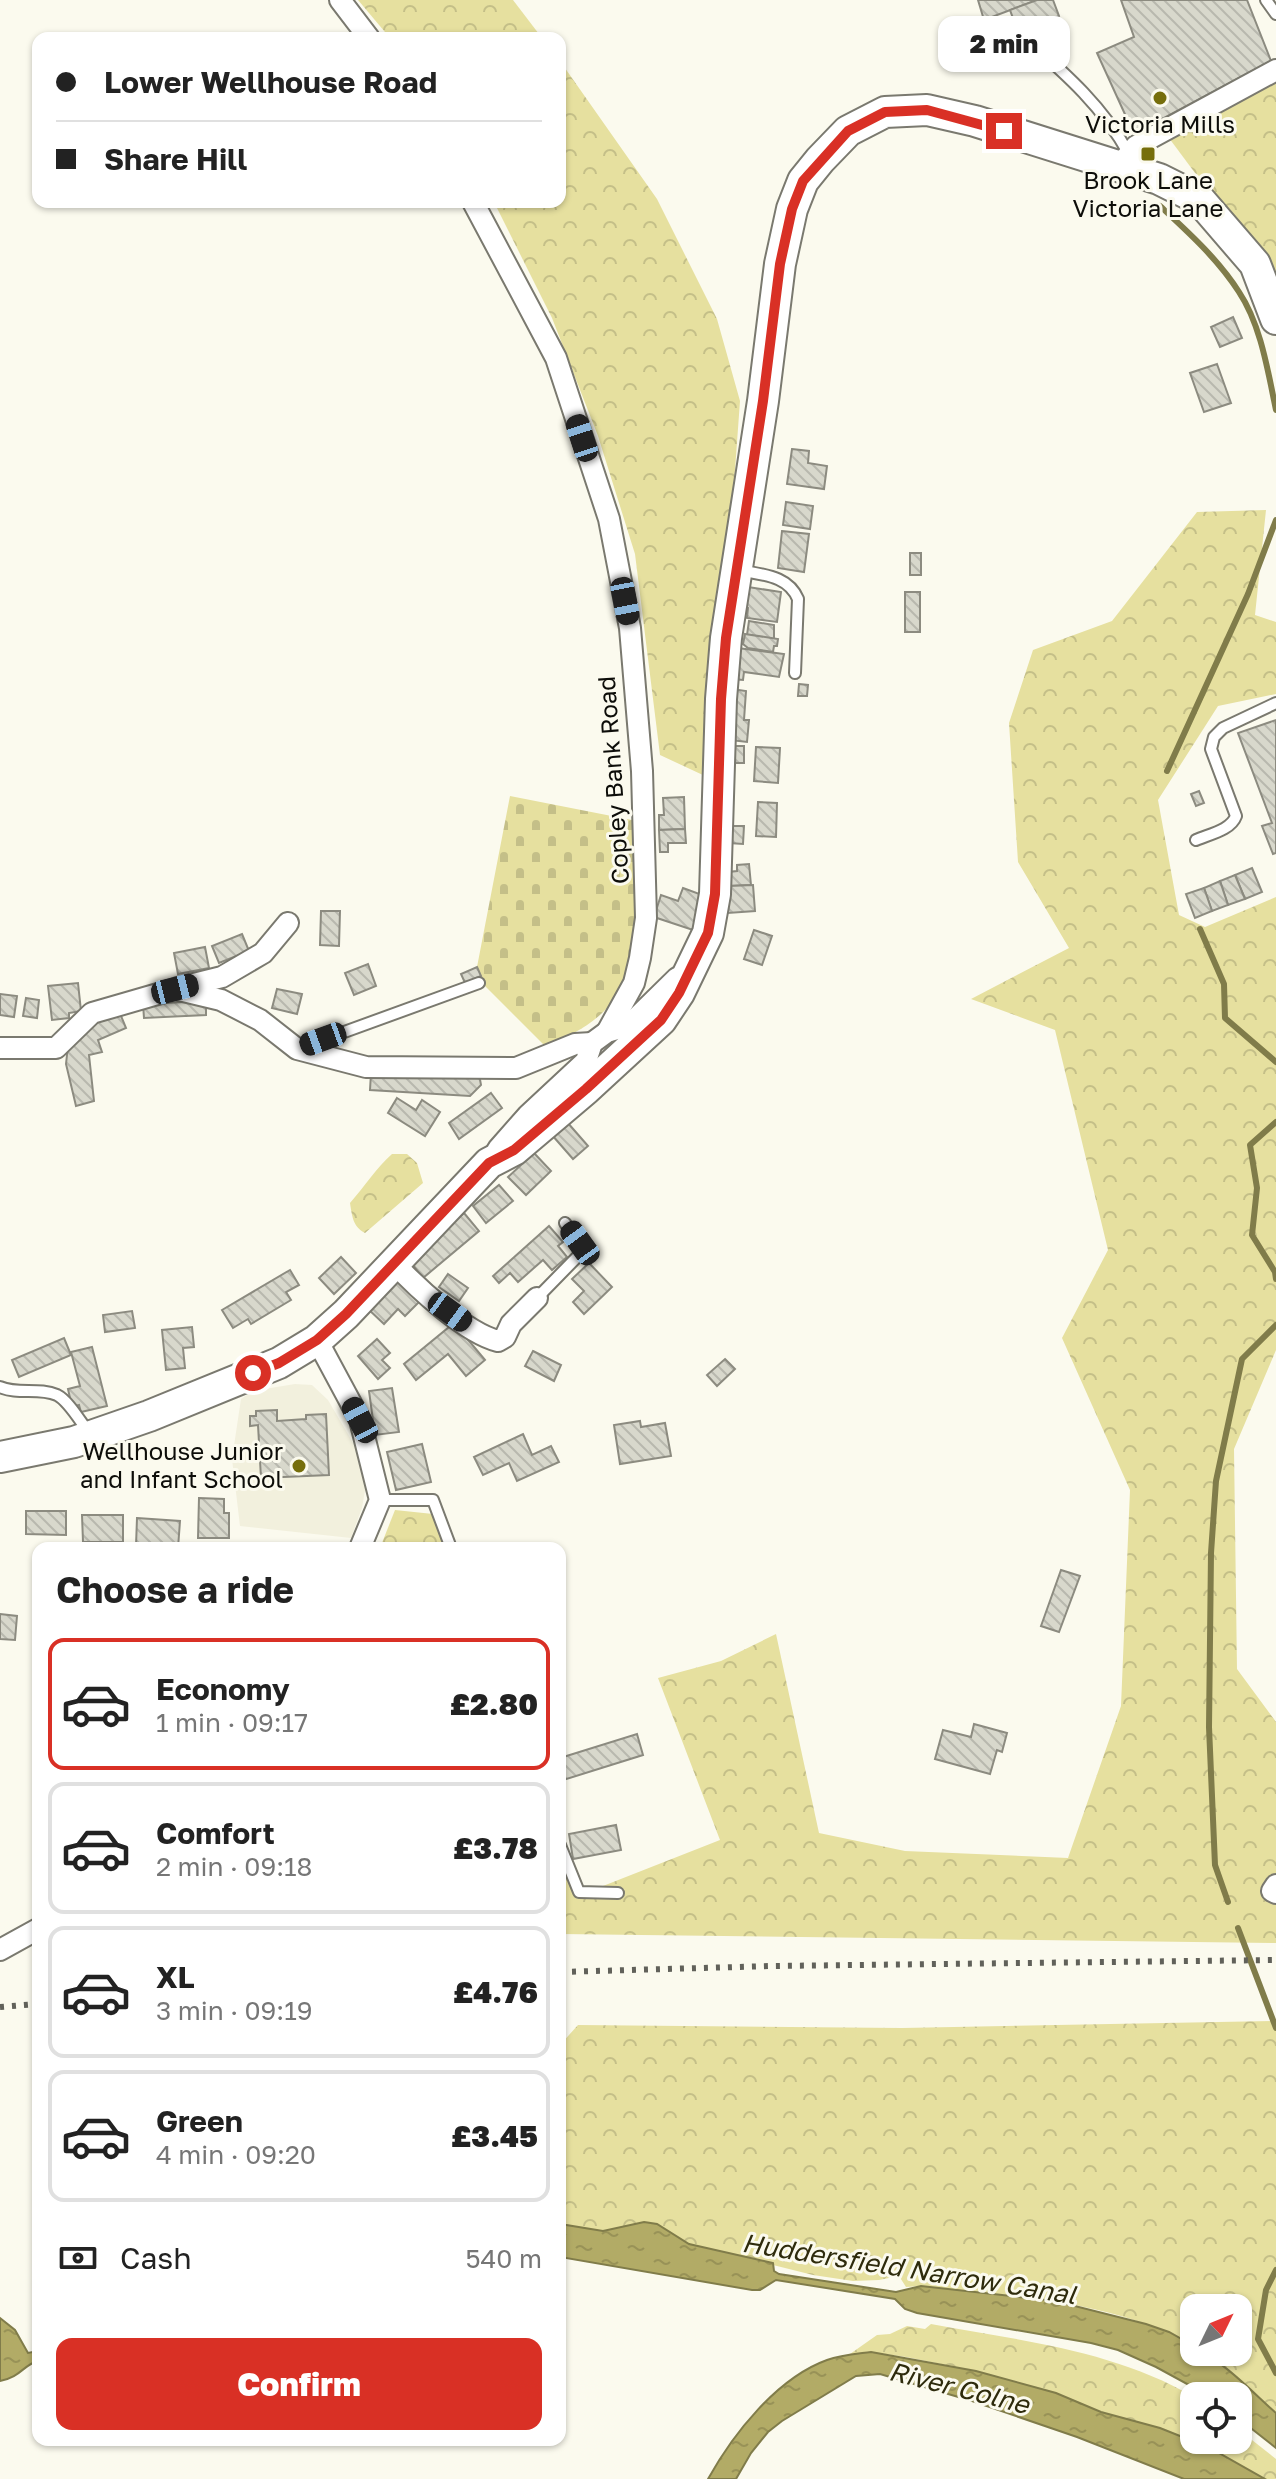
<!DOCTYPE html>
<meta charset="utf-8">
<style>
body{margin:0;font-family:"Golos Text",sans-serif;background:#f6f6f6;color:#222;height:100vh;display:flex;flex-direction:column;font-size:30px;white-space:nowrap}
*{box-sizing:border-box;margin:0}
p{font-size:26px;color:#767676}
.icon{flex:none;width:44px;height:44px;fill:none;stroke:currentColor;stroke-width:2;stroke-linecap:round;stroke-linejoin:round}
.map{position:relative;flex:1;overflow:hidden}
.drawer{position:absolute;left:32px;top:1542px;width:534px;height:904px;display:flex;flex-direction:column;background:#fff;border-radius:16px;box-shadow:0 2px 6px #0004}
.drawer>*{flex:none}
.hud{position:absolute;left:32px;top:32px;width:534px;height:176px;border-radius:16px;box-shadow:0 2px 6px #0004;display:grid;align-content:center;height:176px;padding:0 24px;background:#fff}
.needle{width:52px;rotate:47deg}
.fabs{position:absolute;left:1180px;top:2294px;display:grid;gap:16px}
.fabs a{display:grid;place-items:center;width:72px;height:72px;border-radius:16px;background:#fff;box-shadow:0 2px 6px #0004;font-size:40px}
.end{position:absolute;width:36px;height:36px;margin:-18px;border:10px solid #d93025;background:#fff;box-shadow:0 0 0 4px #fff}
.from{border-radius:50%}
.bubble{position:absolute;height:56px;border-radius:16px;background:#fff;box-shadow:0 2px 6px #0004;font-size:26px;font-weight:800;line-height:56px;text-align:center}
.car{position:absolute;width:24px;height:48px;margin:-24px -12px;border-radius:10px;box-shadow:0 0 6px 2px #0007;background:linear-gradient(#222 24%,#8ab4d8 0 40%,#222 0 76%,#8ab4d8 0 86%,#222 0)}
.hud b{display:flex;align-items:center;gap:28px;height:76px;font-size:30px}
.hud b+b{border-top:2px solid #e0e0e0}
.hud i{width:20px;height:20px;background:#222}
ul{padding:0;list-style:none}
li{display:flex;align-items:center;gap:24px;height:132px;margin:0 16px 12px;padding:0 8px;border:4px solid #e0e0e0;border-radius:16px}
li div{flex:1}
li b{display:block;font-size:30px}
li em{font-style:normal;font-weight:800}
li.current{border-color:#d93025}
li>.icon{width:72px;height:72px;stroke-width:1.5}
h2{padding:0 24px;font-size:36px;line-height:96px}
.pay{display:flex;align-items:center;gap:20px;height:88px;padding:0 24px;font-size:30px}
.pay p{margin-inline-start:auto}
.action{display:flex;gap:16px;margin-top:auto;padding:16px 24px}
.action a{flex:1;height:92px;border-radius:16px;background:#d93025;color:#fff;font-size:32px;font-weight:800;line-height:92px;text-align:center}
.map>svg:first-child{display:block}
.built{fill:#f2f0dd}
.forest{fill:url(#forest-crowns)}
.cemetery{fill:url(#cemetery-stones)}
.water{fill:url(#water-ripples);stroke:#807c4a;stroke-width:2}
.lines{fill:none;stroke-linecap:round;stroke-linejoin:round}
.stream{stroke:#807c4a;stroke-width:6}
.building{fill:url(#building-back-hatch);stroke:#8c8b80;stroke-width:2}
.lane-casing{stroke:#7a796f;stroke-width:14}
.street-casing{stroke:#7a796f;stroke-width:24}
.secondary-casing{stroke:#7a796f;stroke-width:34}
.lane{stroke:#fff;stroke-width:10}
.street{stroke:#fff;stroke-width:20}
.secondary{stroke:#fff;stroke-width:30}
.rail{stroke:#61615a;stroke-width:6;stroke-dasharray:4 8;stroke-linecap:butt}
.route{stroke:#d93025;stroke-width:10}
.poi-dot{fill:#766e0b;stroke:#fbfaee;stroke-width:3}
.labels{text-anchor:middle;stroke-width:6;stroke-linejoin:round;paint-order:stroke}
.poi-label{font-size:24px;fill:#0d0d09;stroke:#fbfaee}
.street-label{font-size:24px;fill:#0d0d09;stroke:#fbfaee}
.water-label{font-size:26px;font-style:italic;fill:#2e2b0c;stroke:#fbfaee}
</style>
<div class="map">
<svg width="1276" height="2479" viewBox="0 0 1276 2479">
<defs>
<pattern id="forest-crowns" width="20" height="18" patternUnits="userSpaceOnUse" patternTransform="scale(2)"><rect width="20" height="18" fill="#e6e09f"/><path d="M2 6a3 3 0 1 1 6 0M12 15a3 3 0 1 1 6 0" fill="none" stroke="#c4bf88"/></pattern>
<pattern id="cemetery-stones" width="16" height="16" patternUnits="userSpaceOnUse" patternTransform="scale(2)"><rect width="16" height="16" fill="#e6e09f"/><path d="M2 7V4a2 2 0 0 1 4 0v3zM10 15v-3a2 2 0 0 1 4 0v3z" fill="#c4bf88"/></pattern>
<pattern id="water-ripples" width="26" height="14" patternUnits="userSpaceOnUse" patternTransform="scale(2)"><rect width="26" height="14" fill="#b2ab66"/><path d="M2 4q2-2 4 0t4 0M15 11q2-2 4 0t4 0" fill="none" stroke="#989257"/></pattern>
<pattern id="building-back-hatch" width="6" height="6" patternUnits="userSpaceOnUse" patternTransform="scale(2)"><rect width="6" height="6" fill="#d8d8cc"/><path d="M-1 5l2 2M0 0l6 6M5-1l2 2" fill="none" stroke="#b8b8ae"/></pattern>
</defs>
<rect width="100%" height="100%" fill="#fbfaee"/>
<!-- built -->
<polygon class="built" points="295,1384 312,1385 328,1400 359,1453 368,1473 362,1508 351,1538 240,1526 232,1459 241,1399 253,1391"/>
<!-- forest -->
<g class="forest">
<polygon points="358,0 513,0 542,38 390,38"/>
<polygon points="560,61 657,199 717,319 740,401 730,539 705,776 660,755 635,554 598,436 552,318 494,202 560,202"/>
<polygon points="1276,82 1276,282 1169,138"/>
<polygon points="1266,510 1255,615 1276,622 1276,694 1218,706 1158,800 1179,915 1205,927 1276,897 1276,1350 1234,1449 1237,1669 1276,1722 1276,1943 560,1934 560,1860 575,1897 720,1840 658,1678 721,1661 776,1634 819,1833 905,1851 1068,1858 1121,1706 1130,1490 1062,1338 1108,1250 1055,1030 971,999 1069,948 1018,862 1009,723 1033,650 1112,621 1197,512"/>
<path d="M392 1154H407L417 1163 423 1183 365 1233C353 1227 352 1216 350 1203 365 1186 376 1168 392 1154Z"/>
<polygon points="395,1510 433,1514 444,1548 380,1548"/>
<path d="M1276 2021V2413L1203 2352H1238V2308H1194V2346C1112 2300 1012 2296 921 2286L906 2287 899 2276 879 2280 853 2281 813 2275 689 2244 674 2235 603 2231 560 2224V2045L578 2025 902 2028Z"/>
<path d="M931 2324C1022 2341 1113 2350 1194 2397V2440H1238V2429L1276 2459V2479H1265L1210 2448 1101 2412 1056 2393 976 2371 906 2357 871 2352 850 2354 877 2335 890 2334 907 2326 925 2329Z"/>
</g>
<!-- cemetery -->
<path class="cemetery" d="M510 796 632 820C633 871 645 967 608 1007 591 1026 569 1036 546 1047L485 986 477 967Z"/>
<!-- water -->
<g class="water">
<path d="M644 2222 657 2224 689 2244 773 2263 774 2271 779 2274 896 2292 921 2286 1055 2301 1146 2324 1169 2332 1194 2346V2352C1216 2352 1258 2398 1276 2413V2448L1238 2418V2396H1209L1156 2367 1118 2350 1091 2343 917 2313 905 2309 895 2299 776 2280 760 2290H752L560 2257V2224L603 2231Z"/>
<path d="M0 2318 15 2330 28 2353 38 2351V2361C23 2365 21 2377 0 2381Z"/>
<path d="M871 2352 976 2371 1056 2393 1101 2412 1160 2428 1210 2448 1265 2479H1184L1077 2437 972 2401 880 2374 856 2376 782 2421 768 2432 751 2453 736 2479H708C733 2434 777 2378 827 2360 841 2355 856 2354 871 2352Z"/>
</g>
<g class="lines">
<!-- stream -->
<g class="stream">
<path d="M1160 206C1188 232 1218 259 1239 292 1261 325 1268 372 1276 410"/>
<polyline points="1167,771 1248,594 1276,520"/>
<polyline points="1200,929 1224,984 1225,1018 1276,1062"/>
<polyline points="1276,1122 1250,1145 1257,1188 1252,1235 1275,1272 1276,1279"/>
<polyline points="1228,1902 1215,1865 1209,1727 1211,1553 1216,1481 1242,1359 1276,1325"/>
<polyline points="1238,1928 1276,2028"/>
<polyline points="1276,2270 1266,2290 1258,2339 1276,2373"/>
</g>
</g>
<!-- building -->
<g class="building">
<polygon points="978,0 1037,0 984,20"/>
<polygon points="1037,0 1053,0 1059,16 1018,32 1010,10"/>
<polygon points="1121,0 1247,0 1271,61 1134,134 1097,53 1134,37"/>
<polygon points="1233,317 1242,338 1220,347 1211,327"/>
<polygon points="1217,364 1231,403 1204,412 1190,373"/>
<polygon points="792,449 809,451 808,463 827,466 824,489 787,484"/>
<polygon points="786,502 813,506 810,529 783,525"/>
<polygon points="782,531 809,534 804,572 778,568"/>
<rect x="910" y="553" width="11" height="22"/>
<polygon points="748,587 781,592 777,622 747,618 748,608 745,607"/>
<rect x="905" y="592" width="15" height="40"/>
<polygon points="749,621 774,625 774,639 747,635"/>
<polygon points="745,634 778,639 777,646 774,646 773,652 748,648 743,644"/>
<polygon points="738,648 784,654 779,677 744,672 743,680 732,679"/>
<polygon points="799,684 808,685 807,696 798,696"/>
<polygon points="732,689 746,691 744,720 749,720 747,742 731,740"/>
<polygon points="1276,720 1276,853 1273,854 1262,826 1272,823 1238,733"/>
<polygon points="730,746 744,746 744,763 729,763"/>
<polygon points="756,747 780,748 778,783 754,781"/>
<polygon points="1199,791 1204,803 1196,806 1191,794"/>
<polygon points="684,797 685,829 659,830 659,815 664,815 663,798"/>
<polygon points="758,802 777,803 776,837 756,836"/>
<polygon points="730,826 744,826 743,844 729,843"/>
<polygon points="685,829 686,843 668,843 668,852 660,852 659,830"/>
<polygon points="749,864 751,885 729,886 728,872 737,871 737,865"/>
<polygon points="1252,868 1262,892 1245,899 1235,875"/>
<polygon points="1235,875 1245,899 1228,905 1220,881"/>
<polygon points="1220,881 1228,905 1212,911 1204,888"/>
<polygon points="753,885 755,911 728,913 729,886"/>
<polygon points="683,888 705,896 693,930 654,917 661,895 678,901"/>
<polygon points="1204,888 1212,911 1195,918 1186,894"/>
<polygon points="321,911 340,911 339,946 320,945"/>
<polygon points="754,930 772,936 762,965 744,959"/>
<polygon points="242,934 249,951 219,963 212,946"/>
<polygon points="205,947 209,968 178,974 174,953"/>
<polygon points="368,964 376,986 354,995 345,973"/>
<polygon points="477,967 481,976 465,983 461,974"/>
<polygon points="78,983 81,1011 69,1013 69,1018 52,1020 48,986"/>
<polygon points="277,989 302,994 297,1014 272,1008"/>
<polygon points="0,994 17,996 14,1017 0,1015"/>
<polygon points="26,998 39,1000 37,1018 23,1016"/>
<polygon points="206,1001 206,1015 144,1018 143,1004"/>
<polygon points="119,1011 126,1028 98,1040 102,1052 89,1055 94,1101 76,1106 66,1064 68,1046 75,1044 74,1038 85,1027"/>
<polygon points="371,1073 479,1074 481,1085 470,1096 370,1090"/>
<polygon points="491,1093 502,1108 459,1139 449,1123"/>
<polygon points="397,1098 416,1110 422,1100 440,1112 425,1136 388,1113"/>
<polygon points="567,1122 588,1146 573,1159 552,1135"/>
<polygon points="534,1153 551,1171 526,1195 508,1177"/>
<polygon points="499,1185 513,1201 486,1223 473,1206"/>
<polygon points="464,1213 479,1231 423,1278 409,1260"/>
<polygon points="549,1226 563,1242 558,1246 567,1257 552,1270 543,1260 518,1282 510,1273 499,1283 493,1276"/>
<polygon points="341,1257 356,1273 334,1294 319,1278"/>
<polygon points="589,1263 612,1287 584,1314 573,1302 584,1291 572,1279"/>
<polygon points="290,1270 299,1285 286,1292 291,1300 251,1324 248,1319 233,1328 222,1310"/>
<polygon points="448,1274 468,1288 459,1301 439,1287"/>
<polygon points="397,1277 421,1300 405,1316 398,1309 384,1324 367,1308"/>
<polygon points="132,1311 135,1328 105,1332 103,1315"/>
<polygon points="454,1323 485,1360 466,1376 448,1354 416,1380 404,1364"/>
<polygon points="192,1327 194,1347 183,1348 185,1368 166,1370 162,1330"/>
<polygon points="64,1338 71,1355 19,1377 12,1360"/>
<polygon points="377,1339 390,1353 382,1360 390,1368 378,1379 358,1356"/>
<polygon points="92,1347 107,1406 81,1412 79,1405 72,1407 68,1389 80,1386 71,1352"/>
<polygon points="533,1351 561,1365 554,1381 525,1366"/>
<polygon points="725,1359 735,1369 717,1386 707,1375"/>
<polygon points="392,1388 399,1432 375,1435 369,1391"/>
<polygon points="277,1410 277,1421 306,1419 306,1415 326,1414 329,1475 261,1478 258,1425 250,1426 250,1416 256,1416 256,1411"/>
<polygon points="640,1421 641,1427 665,1423 671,1456 620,1464 614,1425"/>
<polygon points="523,1434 532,1455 551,1446 559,1462 517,1481 509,1463 483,1475 474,1457"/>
<polygon points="422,1444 431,1482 396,1490 387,1452"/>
<polygon points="199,1498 224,1499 224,1513 229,1513 229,1538 198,1538"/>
<polygon points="26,1511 66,1511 66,1535 26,1534"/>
<polygon points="82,1515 123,1515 123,1542 83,1542"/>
<polygon points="137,1518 180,1521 178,1548 136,1546"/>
<polygon points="1061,1570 1080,1576 1059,1632 1041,1626"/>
<polygon points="0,1614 17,1616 15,1640 0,1639"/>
<rect x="33" y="1672" width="5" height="23"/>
<polygon points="974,1724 1007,1733 1002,1752 997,1750 990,1774 935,1759 943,1730 971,1737"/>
<polygon points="637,1734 643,1755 560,1781 560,1758"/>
<polygon points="616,1825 621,1850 573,1859 569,1834"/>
</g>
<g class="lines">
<!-- lane casing -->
<g class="lane-casing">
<g id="lane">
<polyline points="1266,0 1276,14"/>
<path d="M1027 40C1067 75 1103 107 1129 154"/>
<path d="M739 570C762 575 788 575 798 599L795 673"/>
<path d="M1196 840C1210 834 1231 830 1236 816L1211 749 1214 737 1223 728 1276 703"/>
<polyline points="303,1047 479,983"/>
<polyline points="537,1298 579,1255 580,1243 565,1223"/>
<path d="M0 1387C18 1395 39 1387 57 1395 69 1401 81 1423 90 1434"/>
<polyline points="380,1500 433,1500 451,1548"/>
<polyline points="560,1845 579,1892 618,1893"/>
</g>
</g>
<!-- street casing -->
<g class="street-casing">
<g id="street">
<polyline points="340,0 369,38"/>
<polyline points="1117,168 1136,146 1276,70"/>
<polyline points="473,202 556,358 609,519 630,628 642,771 646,918 640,958 634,983 607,1032"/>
<polyline points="178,988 222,977 263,953 288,923"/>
<polyline points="0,1048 56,1048 92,1013 175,989 221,1000 260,1020 297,1049 366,1067 516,1068 575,1044 592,1043"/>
<polyline points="498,1149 528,1115 586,1061 592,1043 607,1032 628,1026 677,978"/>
<path d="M394 1263C417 1288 466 1333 498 1341L505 1337 511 1324 537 1298"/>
<polyline points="317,1340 360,1420 380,1500 360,1548"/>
<polyline points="1276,1885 1272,1891 1276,1893"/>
<polyline points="0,1950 38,1929"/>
</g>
</g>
<!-- secondary casing -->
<g class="secondary-casing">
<polyline id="secondary" points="0,1457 74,1442 149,1416 279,1363 317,1340 346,1314 489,1163 514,1150 586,1089 661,1020 679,993 708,933 715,894 721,699 726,638 763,401 780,264 792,209 803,181 820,160 848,131 885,112 927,110 975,121 1159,179 1199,199 1255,264 1276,319"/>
</g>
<!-- lane -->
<use href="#lane" class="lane"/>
<!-- street -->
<use href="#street" class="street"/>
<!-- secondary -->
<use href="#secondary" class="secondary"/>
<!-- rail -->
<g class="rail">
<polyline points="560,1972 772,1966 1276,1960"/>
<polyline points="0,2007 38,2004"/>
</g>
</g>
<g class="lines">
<!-- route -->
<polyline class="route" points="253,1373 279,1363 317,1340 346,1314 489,1163 514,1150 586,1089 661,1020 679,993 708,933 715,894 721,699 726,638 763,401 780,264 792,209 803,181 848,131 885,112 927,110 1004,131"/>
</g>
<!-- markers -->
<g class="poi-dot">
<circle cx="1160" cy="98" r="8"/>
<rect x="1140" y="146" width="16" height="16" rx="4"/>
<circle cx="299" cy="1466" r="8"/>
</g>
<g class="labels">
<!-- poi labels -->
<g class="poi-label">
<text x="1160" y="133">Victoria Mills</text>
<text x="1148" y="189">Brook Lane<tspan x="1148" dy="28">Victoria Lane</tspan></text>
<text x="283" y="1460" text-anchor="end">Wellhouse Junior<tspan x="283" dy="28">and Infant School</tspan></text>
</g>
<!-- street labels -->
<g class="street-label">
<text transform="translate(614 780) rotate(-94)" y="8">Copley Bank Road</text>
</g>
<!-- water labels -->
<g class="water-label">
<text transform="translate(909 2269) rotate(9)" y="9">Huddersfield Narrow Canal</text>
<text transform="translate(959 2388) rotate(14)" y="9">River Colne</text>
</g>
</g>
</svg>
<div class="fabs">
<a><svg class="needle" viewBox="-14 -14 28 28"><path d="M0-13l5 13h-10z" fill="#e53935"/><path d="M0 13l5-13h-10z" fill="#767676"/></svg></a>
<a><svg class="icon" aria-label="locate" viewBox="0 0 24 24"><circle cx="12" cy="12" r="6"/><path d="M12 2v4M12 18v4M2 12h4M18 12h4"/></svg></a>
</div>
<i class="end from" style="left:253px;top:1373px"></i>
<i class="end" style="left:1004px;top:131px"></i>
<div class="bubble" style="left:938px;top:16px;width:132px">2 min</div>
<i class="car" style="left:582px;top:438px;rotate:342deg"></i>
<i class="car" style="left:625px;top:601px;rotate:169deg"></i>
<i class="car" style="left:175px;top:989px;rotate:76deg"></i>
<i class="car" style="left:323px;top:1039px;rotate:250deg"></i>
<i class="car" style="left:580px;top:1243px;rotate:324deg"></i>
<i class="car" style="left:450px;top:1312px;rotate:126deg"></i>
<i class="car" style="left:360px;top:1420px;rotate:332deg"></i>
<div class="hud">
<b><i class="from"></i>Lower Wellhouse Road</b>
<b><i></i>Share Hill</b>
</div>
<section class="drawer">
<h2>Choose a ride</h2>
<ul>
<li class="current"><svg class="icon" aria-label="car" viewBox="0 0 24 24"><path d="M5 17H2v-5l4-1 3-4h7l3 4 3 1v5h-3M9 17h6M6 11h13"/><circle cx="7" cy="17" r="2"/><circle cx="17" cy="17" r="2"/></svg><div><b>Economy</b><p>1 min · 09:17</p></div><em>£2.80</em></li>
<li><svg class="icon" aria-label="car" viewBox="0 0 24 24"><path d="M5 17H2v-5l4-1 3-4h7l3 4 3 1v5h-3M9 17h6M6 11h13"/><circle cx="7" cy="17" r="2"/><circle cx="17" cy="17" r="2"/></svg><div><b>Comfort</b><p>2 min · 09:18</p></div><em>£3.78</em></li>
<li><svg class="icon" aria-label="car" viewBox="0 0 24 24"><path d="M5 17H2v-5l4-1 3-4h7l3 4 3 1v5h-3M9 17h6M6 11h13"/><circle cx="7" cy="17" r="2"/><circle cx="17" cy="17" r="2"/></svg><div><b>XL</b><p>3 min · 09:19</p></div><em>£4.76</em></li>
<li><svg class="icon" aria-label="car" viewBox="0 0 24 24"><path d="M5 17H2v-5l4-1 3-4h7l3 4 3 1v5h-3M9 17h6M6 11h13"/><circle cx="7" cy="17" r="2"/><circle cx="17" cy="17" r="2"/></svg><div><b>Green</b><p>4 min · 09:20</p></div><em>£3.45</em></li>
</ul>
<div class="pay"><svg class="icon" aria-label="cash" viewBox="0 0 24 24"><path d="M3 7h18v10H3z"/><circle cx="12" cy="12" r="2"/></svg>Cash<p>540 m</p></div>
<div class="action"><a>Confirm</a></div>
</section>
</div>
